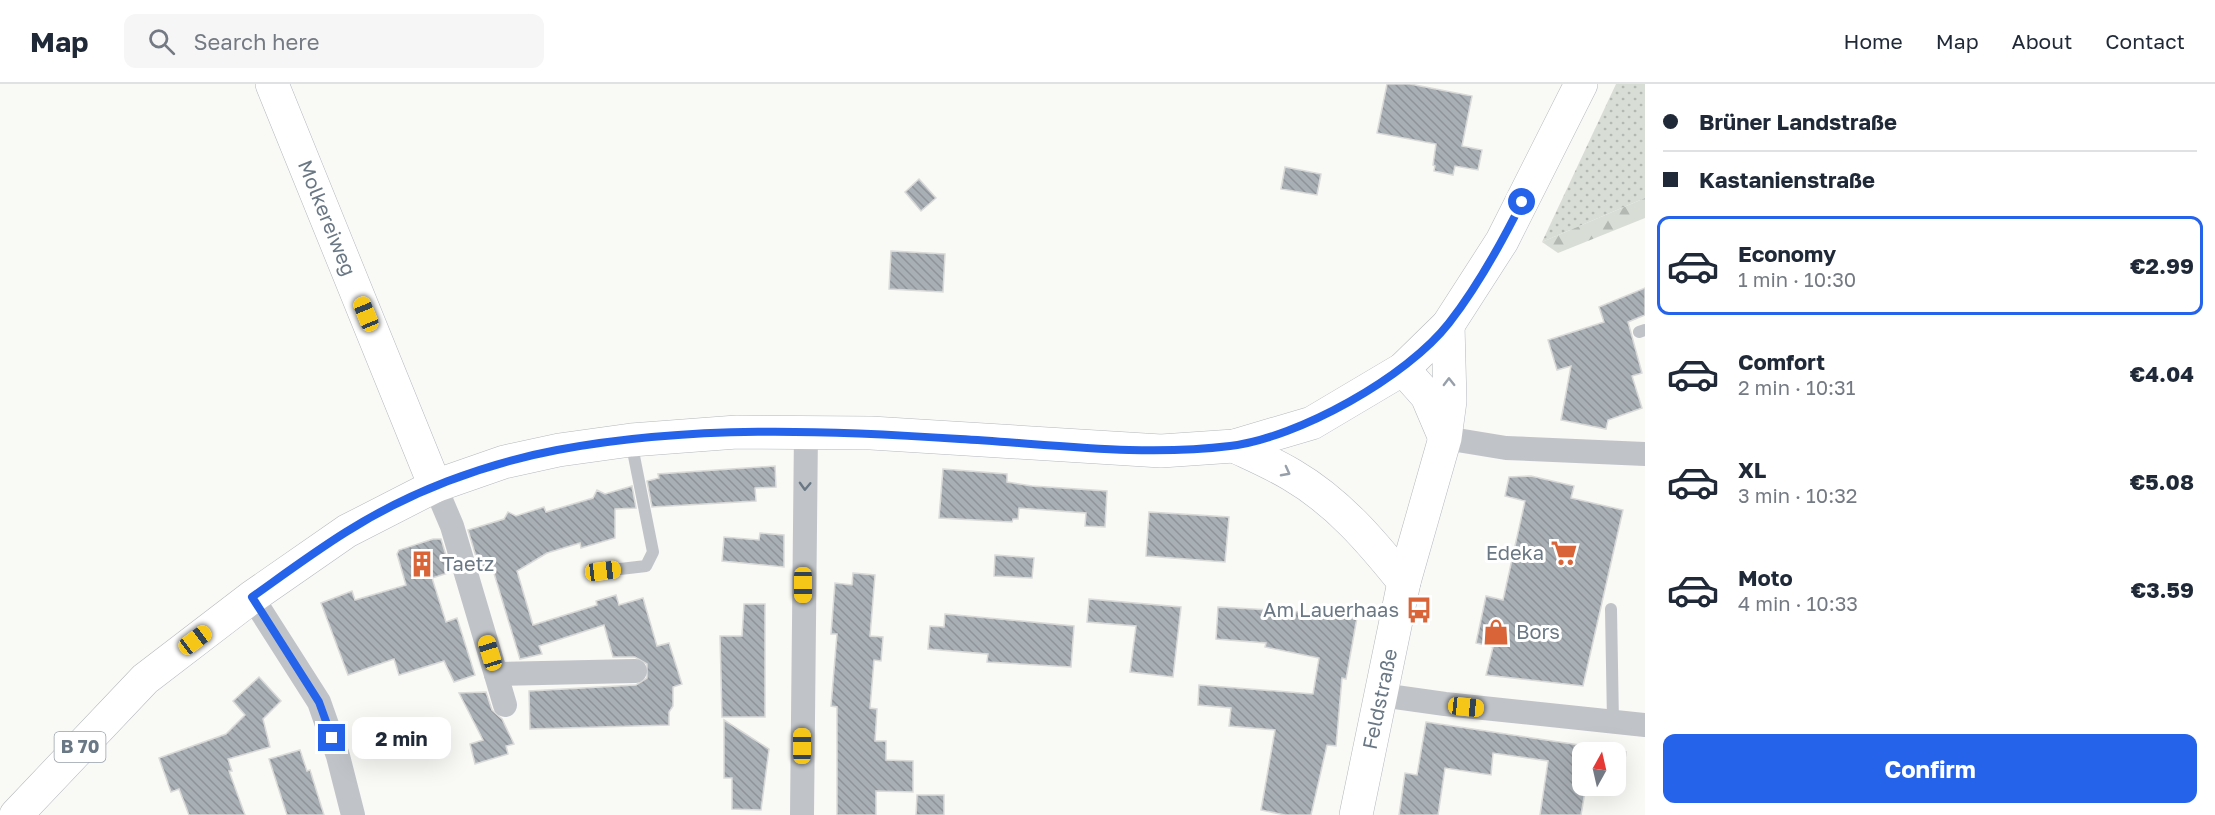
<!DOCTYPE html>
<meta charset="utf-8">
<style>
body{margin:0;font-family:"Golos Text",sans-serif;background:#f6f6f7;color:#1f2937;height:100vh;display:flex;flex-direction:column;font-size:22px;white-space:nowrap}
*{box-sizing:border-box;margin:0}
p{font-size:20px;color:#747a83}
.icon{flex:none;width:33px;height:33px;fill:none;stroke:currentColor;stroke-width:2;stroke-linecap:round;stroke-linejoin:round}
.map{position:relative;flex:1;overflow:hidden}
.sheet{display:flex;flex-direction:column;background:#fff;width:570px}
.sheet>*{flex:none}
.banner{display:grid;align-content:center;height:132px;padding:0 18px;background:#fff}
.needle{width:39px;rotate:8deg}
.tools{position:absolute;left:1572px;top:658px;display:grid;gap:12px}
.tools a{display:grid;place-items:center;width:54px;height:54px;border-radius:12px;background:#fff;box-shadow:0 6px 24px #0002;font-size:30px}
.end{position:absolute;width:27px;height:27px;margin:-14px;border:8px solid #2563eb;background:#fff;box-shadow:0 0 0 3px #fff}
.from{border-radius:50%}
.bubble{position:absolute;height:42px;border-radius:12px;background:#fff;box-shadow:0 6px 24px #0002;font-size:20px;font-weight:700;line-height:42px;text-align:center}
.car{position:absolute;width:18px;height:36px;margin:-18px -9px;border-radius:8px;box-shadow:0 0 4px 2px #0007;background:linear-gradient(#f5c518 24%,#345 0 40%,#f5c518 0 76%,#345 0 86%,#f5c518 0)}
.banner b{display:flex;align-items:center;gap:21px;height:57px;font-size:22px}
.banner b+b{border-top:2px solid #e0e1e3}
.banner i{width:15px;height:15px;background:#1f2937}
ul{padding:0;list-style:none}
li{display:flex;align-items:center;gap:18px;height:99px;margin:0 12px 9px;padding:0 6px;border:3px solid transparent;border-radius:12px}
li div{flex:1}
li b{display:block;font-size:22px}
li em{font-style:normal;font-weight:700}
li.current{border-color:#2563eb}
li>.icon{width:54px;height:54px;stroke-width:1.5}
.action{display:flex;gap:12px;margin-top:auto;padding:12px 18px}
.action a{flex:1;height:69px;border-radius:12px;background:#2563eb;color:#fff;font-size:24px;font-weight:700;line-height:69px;text-align:center}
header{display:flex;align-items:center;gap:36px;box-sizing:border-box;height:84px;padding:0 30px;background:#fff;border-bottom:2px solid #e0e1e3}
header strong{font-size:28px}
nav{display:flex;gap:33px;margin-inline-start:auto;font-size:21px}
.search{width:420px;height:54px;background:#f6f6f7;display:flex;align-items:center;gap:15px;box-sizing:border-box;padding:0 21px;border-radius:12px;color:#747a83;font-size:22px}
main{display:flex;flex:1;min-height:0}
.map>svg:first-child{display:block}
.grass{fill:url(#grass-dots)}
.forest{fill:url(#forest-firs)}
.building{fill:url(#building-back-hatch);stroke:#dadad9;stroke-width:1.5}
.lines{fill:none;stroke-linecap:round;stroke-linejoin:round}
.secondary-casing{stroke:#b3b8bd;stroke-width:34}
.primary-casing{stroke:#b4b8bc;stroke-width:34}
.lane{stroke:#c0c4c8;stroke-width:12}
.street{stroke:#c0c4c8;stroke-width:24}
.secondary{stroke:#fff;stroke-width:33}
.primary{stroke:#fff;stroke-width:33}
.oneway{stroke:#97a0aa}
.oneway2{stroke:#6a7885}
.route{stroke:#2563eb;stroke-width:8}
.labels{text-anchor:middle;stroke-width:6;stroke-linejoin:round;paint-order:stroke}
.shield{fill:#fff;stroke:#97a0aa;stroke-width:1.5}
.shield-label{font-size:18px;font-weight:bold;fill:#6a7885}
.street-label{font-size:20px;fill:#6a7885;stroke:#fff}
.poi-label{font-size:20px;fill:#6a7885;stroke:#fff;text-anchor:end}
</style>
<header>
<strong>Map</strong>
<div class="search"><svg class="icon" aria-label="search" viewBox="0 0 24 24"><circle cx="10" cy="10" r="6"/><path d="M15 15l6 6"/></svg>Search here</div>
<nav><a>Home</a><a>Map</a><a>About</a><a>Contact</a></nav>
</header>
<main>
<div class="map">
<svg width="1645" height="731" viewBox="0 0 1645 731">
<defs>
<pattern id="grass-dots" width="8" height="8" patternUnits="userSpaceOnUse" patternTransform="scale(1.5)"><rect width="8" height="8" fill="#d8ddd6"/><path d="M2 2h.1M6 6h.1" fill="none" stroke="#b3b8b3" stroke-width="1.8" stroke-linecap="round"/></pattern>
<pattern id="forest-firs" width="22" height="20" patternUnits="userSpaceOnUse" patternTransform="scale(1.5)"><rect width="22" height="20" fill="#d8ddd6"/><path d="M5 1l3.5 6h-7zM16 11l3.5 6h-7z" fill="#b3b8b3"/></pattern>
<pattern id="building-back-hatch" width="6" height="6" patternUnits="userSpaceOnUse" patternTransform="scale(1.5)"><rect width="6" height="6" fill="#a8afb5"/><path d="M-1 5l2 2M0 0l6 6M5-1l2 2" fill="none" stroke="#8d9399"/></pattern>
</defs>
<rect width="100%" height="100%" fill="#f9f9f6"/>
<!-- grass -->
<polygon class="grass" points="1616,0 1645,0 1645,114 1542,158"/>
<!-- forest -->
<polygon class="forest" points="1645,114 1645,134 1558,169 1542,158"/>
<!-- building -->
<g class="building">
<polygon points="1387,0 1410,0 1472,12 1462,62 1482,66 1478,86 1455,82 1453,91 1434,87 1435,82 1433,81 1436,60 1377,49"/>
<polygon points="1285,83 1321,90 1317,111 1281,105"/>
<polygon points="919,95 936,114 921,127 905,108"/>
<polygon points="891,167 945,170 943,208 889,205"/>
<polygon points="1645,204 1645,231 1628,238 1642,289 1632,292 1642,324 1608,336 1606,345 1561,336 1571,282 1557,286 1548,256 1604,238 1599,223"/>
<polygon points="775,382 776,403 755,404 756,417 652,423 647,397 659,394 658,390"/>
<polygon points="943,385 1007,390 1007,398 1032,402 1107,407 1105,443 1085,442 1086,429 1019,424 1018,435 1013,435 1012,438 939,434"/>
<polygon points="1531,392 1574,402 1571,414 1623,426 1583,602 1486,591 1493,563 1476,559 1486,512 1503,516 1525,417 1505,412 1509,393"/>
<polygon points="632,402 636,424 615,425 615,454 581,464 580,459 547,469 517,487 533,541 597,521 596,517 616,511 619,521 643,514 657,562 669,559 682,600 673,603 673,622 669,628 669,641 530,645 529,607 636,601 647,594 647,580 635,573 613,573 604,541 539,562 542,570 520,575 493,486 481,489 468,446 504,435 508,428 516,432 544,423 546,428 593,414 597,406 605,410"/>
<polygon points="1149,428 1229,433 1225,478 1146,472"/>
<polygon points="760,449 784,451 784,483 722,477 724,453 759,456"/>
<polygon points="433,455 441,455 451,488 432,494 446,538 457,534 475,591 454,598 444,577 399,591 394,575 348,591 321,519 352,507 355,516 406,501 397,470 399,466"/>
<polygon points="995,471 1034,474 1032,494 994,492"/>
<polygon points="853,489 875,491 870,552 883,553 881,577 874,576 870,624 877,625 875,657 886,657 886,676 913,677 913,708 876,707 876,731 837,731 837,623 831,622 837,550 831,550 835,499 852,501"/>
<polygon points="1089,515 1181,523 1173,593 1130,588 1136,542 1087,538"/>
<polygon points="744,520 765,520 765,633 722,633 720,552 742,552"/>
<polygon points="1218,523 1271,526 1272,523 1326,533 1327,523 1358,528 1346,595 1342,594 1336,662 1327,661 1311,731 1285,731 1261,726 1275,646 1229,642 1231,624 1198,621 1199,601 1313,610 1319,574 1265,563 1266,559 1216,555"/>
<polygon points="945,530 1074,542 1071,583 987,578 988,570 928,565 930,542 944,543"/>
<polygon points="259,593 281,617 263,635 270,663 228,675 232,687 229,687 245,731 189,731 179,705 171,708 159,674 226,650 245,631 233,617"/>
<polygon points="486,608 492,626 502,635 514,660 506,662 508,670 475,680 470,660 483,656 459,609"/>
<polygon points="724,636 769,665 761,726 732,725 732,694 724,694"/>
<polygon points="1426,638 1626,668 1622,698 1616,697 1616,669 1582,669 1582,702 1586,702 1581,731 1540,731 1548,677 1493,669 1491,691 1445,684 1438,731 1399,731 1405,689 1417,691"/>
<polygon points="300,666 307,687 310,686 324,731 287,731 269,675"/>
<polygon points="917,711 944,711 944,731 916,731"/>
</g>
<g class="lines">
<!-- secondary casing -->
<g class="secondary-casing">
<g id="secondary">
<polyline points="272,0 435,402"/>
<polyline points="1403,285 1427,312 1444,352"/>
<path d="M1234 362C1253 371 1274 380 1292 391 1338 418 1371 457 1404 498"/>
<polyline points="1356,731 1404,498 1445,354 1450,317 1448,241"/>
</g>
</g>
<!-- primary casing -->
<g class="primary-casing">
<polyline id="primary" points="16,731 145,595 252,513 347,447 435,402 504,378 559,366 631,356 737,348 871,349 1161,367 1234,362 1312,339 1403,285 1448,241 1502,157 1581,0"/>
</g>
<!-- lane -->
<g class="lane">
<polyline points="1639,248 1645,246"/>
<polyline points="603,487 646,482 653,468 631,357"/>
<polyline points="1611,525 1613,638"/>
</g>
<!-- street -->
<g class="street">
<polyline points="1445,354 1506,364 1645,370"/>
<polyline points="435,402 452,442 505,621"/>
<polyline points="252,513 319,618 338,672 353,731"/>
<polyline points="496,590 635,587"/>
<polyline points="1381,611 1445,620 1645,641"/>
<polyline points="802,731 806,347"/>
</g>
<!-- secondary -->
<use href="#secondary" class="secondary"/>
<!-- primary -->
<use href="#primary" class="primary"/>
</g>
<!-- one-way arrows -->
<defs><path id="oneway-chevron" d="M-2-3.5L2.5 0L-2 3.5" fill="none" stroke-width="1.6" stroke-linecap="round" stroke-linejoin="round" transform="scale(1.5)"/></defs>
<g class="oneway">
<use href="#oneway-chevron" transform="translate(1449 298) rotate(-91)"/>
<use href="#oneway-chevron" transform="translate(1286 388) rotate(28)"/>
</g>
<use class="oneway2" href="#oneway-chevron" transform="translate(805 402) rotate(92)"/>
<g class="lines">
<!-- route -->
<path class="route" d="M332 654 319 618 252 513C283 491 314 468 346 448 409 408 483 380 557 366 690 341 826 346 960 355 1050 360 1141 373 1230 362 1298 354 1407 293 1449 239 1478 202 1501 160 1522 118"/>
</g>
<!-- icons -->
<defs>
<g id="supermarket-bare" transform="scale(2.07)"><path d="M-6-5.5h2.5l.6 2H6L4.5 2H-2.5L-4.4-4H-6ZM-1.5 3.2a1.3 1.3 0 1 0 .1 0ZM3 3.2a1.3 1.3 0 1 0 .1 0Z" fill="#d86438" stroke="#fff" stroke-width="2.5" paint-order="stroke"/></g>
<g id="building-bare" transform="scale(2.07)"><path d="M-4-6H4V6H1V3H-1V6H-4ZM-2.5-4.3h1.7v1.8h-1.7ZM.8-4.3h1.7v1.8H.8ZM-2.5-1h1.7V.8h-1.7ZM.8-1h1.7V.8H.8Z" fill="#d86438" stroke="#fff" stroke-width="2.5" paint-order="stroke"/></g>
<g id="bus-bare" transform="scale(2.07)"><path d="M-5-6H5V4H4V6H2V4H-2V6H-4V4H-5ZM-3.5-4V0h7V-4ZM-3.5 1.2v1.5H-2V1.2ZM2 1.2v1.5H3.5V1.2Z" fill="#d86438" stroke="#fff" stroke-width="2.5" paint-order="stroke"/></g>
<g id="shop-bare" transform="scale(2.07)"><path d="M-5-2.5h2.3a2.7 3.5 0 0 1 5.4 0H5L5.5 6h-11ZM-1.5-2.5h3a1.5 2.3 0 0 0-3 0Z" fill="#d86438" stroke="#fff" stroke-width="2.5" paint-order="stroke"/></g>
</defs>
<g fill-rule="evenodd">
<use href="#supermarket-bare" x="1564" y="469"/>
<use href="#building-bare" x="422" y="480"/>
<use href="#bus-bare" x="1419" y="526"/>
<use href="#shop-bare" x="1496" y="548"/>
</g>
<g class="labels">
<!-- shield labels -->
<rect class="shield" x="54.5" y="648" width="51" height="30" rx="4.5"/>
<g class="shield-label">
<text x="80" y="669">B 70</text>
</g>
<!-- street labels -->
<g class="street-label">
<text transform="translate(327 134) rotate(68)" y="7">Molkereiweg</text>
<text transform="translate(1380 615) rotate(-78)" y="7">Feldstraße</text>
</g>
<!-- poi labels -->
<g class="poi-label">
<text x="1544" y="476">Edeka</text>
<text x="442" y="487" text-anchor="start">Taetz</text>
<text x="1399" y="533">Am Lauerhaas</text>
<text x="1516" y="555" text-anchor="start">Bors</text>
</g>
</g>
</svg>
<div class="tools">
<a><svg class="needle" viewBox="-14 -14 28 28"><path d="M0-13l5 13h-10z" fill="#e53935"/><path d="M0 13l5-13h-10z" fill="#747a83"/></svg></a>
</div>
<i class="end from" style="left:1522px;top:118px"></i>
<i class="end" style="left:332px;top:654px"></i>
<div class="bubble" style="left:352px;top:633px;width:99px">2 min</div>
<i class="car" style="left:366px;top:230px;rotate:338deg"></i>
<i class="car" style="left:603px;top:487px;rotate:83deg"></i>
<i class="car" style="left:803px;top:501px;rotate:180deg"></i>
<i class="car" style="left:195px;top:556px;rotate:53deg"></i>
<i class="car" style="left:490px;top:569px;rotate:343deg"></i>
<i class="car" style="left:1466px;top:623px;rotate:96deg"></i>
<i class="car" style="left:802px;top:662px;rotate:0deg"></i>
</div>
<section class="sheet">
<div class="banner">
<b><i class="from"></i>Brüner Landstraße</b>
<b><i></i>Kastanienstraße</b>
</div>
<ul>
<li class="current"><svg class="icon" aria-label="car" viewBox="0 0 24 24"><path d="M5 17H2v-5l4-1 3-4h7l3 4 3 1v5h-3M9 17h6M6 11h13"/><circle cx="7" cy="17" r="2"/><circle cx="17" cy="17" r="2"/></svg><div><b>Economy</b><p>1 min · 10:30</p></div><em>€2.99</em></li>
<li><svg class="icon" aria-label="car" viewBox="0 0 24 24"><path d="M5 17H2v-5l4-1 3-4h7l3 4 3 1v5h-3M9 17h6M6 11h13"/><circle cx="7" cy="17" r="2"/><circle cx="17" cy="17" r="2"/></svg><div><b>Comfort</b><p>2 min · 10:31</p></div><em>€4.04</em></li>
<li><svg class="icon" aria-label="car" viewBox="0 0 24 24"><path d="M5 17H2v-5l4-1 3-4h7l3 4 3 1v5h-3M9 17h6M6 11h13"/><circle cx="7" cy="17" r="2"/><circle cx="17" cy="17" r="2"/></svg><div><b>XL</b><p>3 min · 10:32</p></div><em>€5.08</em></li>
<li><svg class="icon" aria-label="car" viewBox="0 0 24 24"><path d="M5 17H2v-5l4-1 3-4h7l3 4 3 1v5h-3M9 17h6M6 11h13"/><circle cx="7" cy="17" r="2"/><circle cx="17" cy="17" r="2"/></svg><div><b>Moto</b><p>4 min · 10:33</p></div><em>€3.59</em></li>
</ul>
<div class="action"><a>Confirm</a></div>
</section>
</main>
